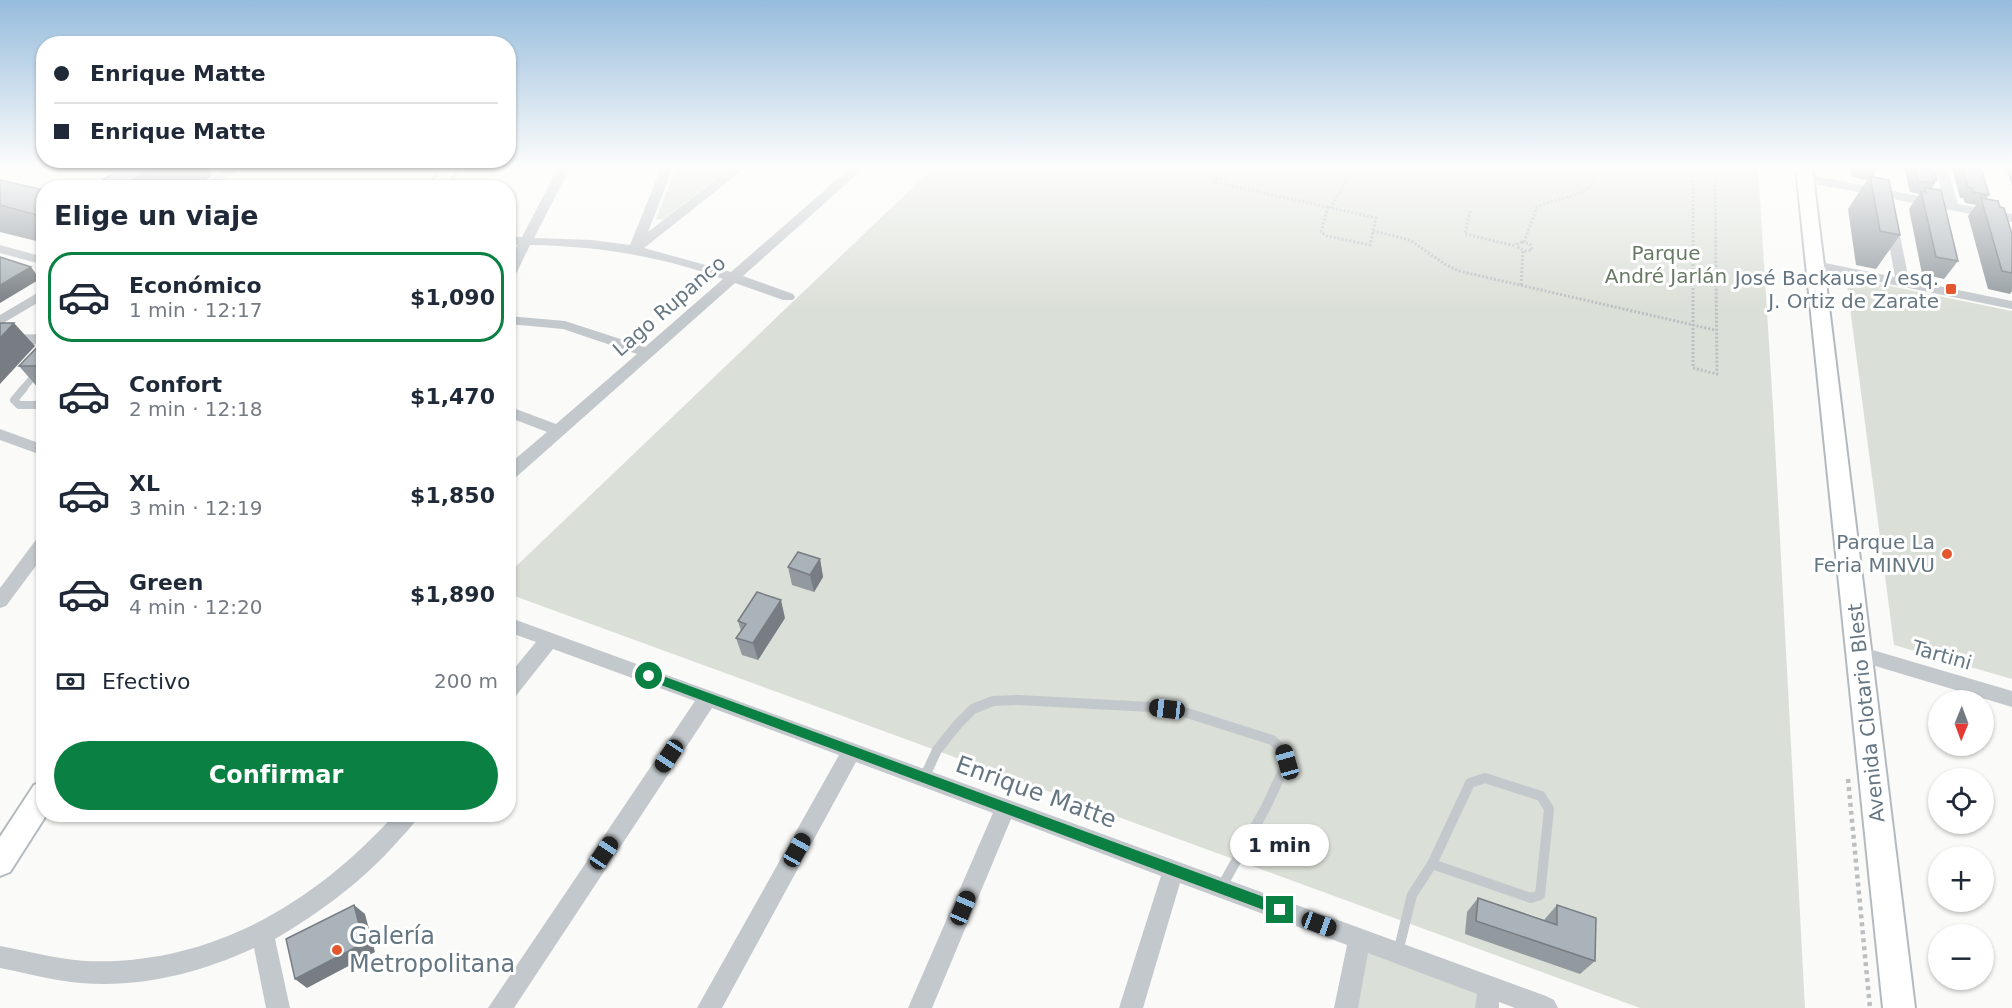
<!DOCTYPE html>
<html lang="es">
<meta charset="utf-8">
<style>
body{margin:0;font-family:"DejaVu Sans",sans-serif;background:#f6f6f7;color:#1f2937;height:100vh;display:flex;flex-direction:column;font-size:22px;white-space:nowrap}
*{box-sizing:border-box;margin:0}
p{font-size:20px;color:#747a83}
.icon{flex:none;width:33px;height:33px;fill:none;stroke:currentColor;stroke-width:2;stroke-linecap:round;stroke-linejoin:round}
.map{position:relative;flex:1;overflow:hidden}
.details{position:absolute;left:36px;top:180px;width:480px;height:642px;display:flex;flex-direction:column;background:#fff;border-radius:24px;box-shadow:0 2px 4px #0004}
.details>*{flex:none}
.hud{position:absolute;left:36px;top:36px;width:480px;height:132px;border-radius:24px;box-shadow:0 2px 4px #0004;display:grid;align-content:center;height:132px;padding:0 18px;background:#fff}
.needle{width:39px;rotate:181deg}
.tools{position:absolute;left:1928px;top:690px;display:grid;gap:12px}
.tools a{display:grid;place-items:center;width:66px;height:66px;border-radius:50%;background:#fff;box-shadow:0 2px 4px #0004;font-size:30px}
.end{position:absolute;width:27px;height:27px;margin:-14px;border:8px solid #0b8043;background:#fff;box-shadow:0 0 0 3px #fff}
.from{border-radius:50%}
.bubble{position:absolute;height:42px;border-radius:21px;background:#fff;box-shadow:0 2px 4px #0004;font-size:20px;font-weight:800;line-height:42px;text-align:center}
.car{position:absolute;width:18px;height:36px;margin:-18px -9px;border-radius:8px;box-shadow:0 0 4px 2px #0007;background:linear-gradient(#222 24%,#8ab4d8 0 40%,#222 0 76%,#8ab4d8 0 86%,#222 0)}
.hud b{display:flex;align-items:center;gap:21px;height:57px;font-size:22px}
.hud b+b{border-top:2px solid #e0e1e3}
.hud i{width:15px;height:15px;background:#1f2937}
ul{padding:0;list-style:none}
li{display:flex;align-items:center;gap:18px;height:90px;margin:0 12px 9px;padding:0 6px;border:3px solid transparent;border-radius:24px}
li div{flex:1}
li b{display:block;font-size:22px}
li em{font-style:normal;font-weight:800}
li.current{border-color:#0b8043}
li>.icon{width:54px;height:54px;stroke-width:1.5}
h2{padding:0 18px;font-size:27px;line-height:72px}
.pay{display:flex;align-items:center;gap:15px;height:66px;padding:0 18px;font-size:22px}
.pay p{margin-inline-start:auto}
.action{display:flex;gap:12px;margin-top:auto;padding:12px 18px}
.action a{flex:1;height:69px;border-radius:36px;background:#0b8043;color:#fff;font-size:24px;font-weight:800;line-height:69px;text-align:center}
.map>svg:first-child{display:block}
.green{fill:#dadfd7}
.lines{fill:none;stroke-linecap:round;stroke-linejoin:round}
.secondary-casing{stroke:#b3babf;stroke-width:4}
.path-far1{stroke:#bbbfc2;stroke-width:3;stroke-dasharray:2 2;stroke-linecap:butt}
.path{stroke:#bbbfc2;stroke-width:4.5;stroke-dasharray:4 4;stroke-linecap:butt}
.lane-far2{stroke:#c3c8cc;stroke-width:7}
.lane-far1{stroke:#c3c8cc;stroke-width:8}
.lane{stroke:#c3c8cc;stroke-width:10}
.street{fill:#c3c8cc;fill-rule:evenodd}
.secondary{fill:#fff;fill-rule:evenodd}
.wall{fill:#929a9f}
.shaded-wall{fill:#777d82}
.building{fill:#aab3b9;stroke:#777d82;stroke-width:1.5}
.route{fill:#0b8043}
.poi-dot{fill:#e4572e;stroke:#fff;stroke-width:2}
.labels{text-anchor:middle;stroke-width:6;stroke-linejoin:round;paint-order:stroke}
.park-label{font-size:20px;fill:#687a64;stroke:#fff}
.poi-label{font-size:20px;fill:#657683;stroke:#fff;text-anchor:end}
.street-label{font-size:20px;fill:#657683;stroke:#fff}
.near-street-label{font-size:24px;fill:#657683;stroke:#fff}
.near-poi-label{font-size:24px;fill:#657683;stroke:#fff;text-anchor:start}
</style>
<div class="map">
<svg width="2012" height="1008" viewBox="0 0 2012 1008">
<rect width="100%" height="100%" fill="#fafaf8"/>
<!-- green -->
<g class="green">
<polygon points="676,168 730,168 663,220 656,219"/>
<polygon points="933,168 1758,168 1773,407 1805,1008 1640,1008 509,594 509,573"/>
<polygon points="1846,277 2012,311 2012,679 1894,645"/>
<polygon points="1364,950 1481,993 1480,1008 1354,1008"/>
</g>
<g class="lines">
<!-- secondary casing -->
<g class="secondary-casing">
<g id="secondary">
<polygon points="441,168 457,168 446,188 429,188"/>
<polygon points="1796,168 1812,168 1915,1008 1883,1008"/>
<polygon points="44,781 44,814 47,814 10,872 0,876 0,837 34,785"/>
</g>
</g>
<!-- path-far1 -->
<g class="path-far1">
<polyline points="1693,168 1693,368 1717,374 1715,168"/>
<polyline points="1353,172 1378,176 1388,168"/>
<polyline points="1225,178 1231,168"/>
<polyline points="1233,186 1232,181 1225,178 1216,179 1214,182 1328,207"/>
<polygon points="1328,207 1376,218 1370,245 1327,236 1321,232"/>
<polyline points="1330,208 1355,168"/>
<polyline points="1470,211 1465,234 1516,246"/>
<polyline points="1373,231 1410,240 1446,265 1459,271 1715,330"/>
<polygon points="1522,242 1530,244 1532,250 1526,251 1519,248 1517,244"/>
<path d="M1524 242 1537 207C1562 195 1593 200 1599 168"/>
<polyline points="1521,285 1523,251"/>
</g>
<!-- path -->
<polyline class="path" points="1848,779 1870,1008"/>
<!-- lane-far2 -->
<polyline class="lane-far2" points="23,389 44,364"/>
<!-- lane-far1 -->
<polyline class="lane-far1" points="24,388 14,400 19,405 44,405"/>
<!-- lane -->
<g class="lane">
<polyline points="924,778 937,750 958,724 973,709 993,701 1018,700 1151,707 1184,712 1272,740 1283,750 1287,762 1266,807 1221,888"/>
<polygon points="1485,778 1541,796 1549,809 1540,895 1531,898 1432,864 1470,783"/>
<polyline points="1398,952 1412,895 1432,864"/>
</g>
<!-- street -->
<g class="street">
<polygon points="226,168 240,168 214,188 199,188"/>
<path d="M558 168H570L534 238 592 240 630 245 661 168H673L648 232 731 168H745L644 248 731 272 850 168H864L743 276 793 294 795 297 793 300H783L735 283 514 479 508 481V465L547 432 508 417V406L556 424 637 354 563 329 508 324V316L565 321 645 347 723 279C660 256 598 246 530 245L515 276 508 280V262L518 245H508V237H522Z"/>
<polygon points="1935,168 1947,168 1958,204 2012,214 2012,222 1805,182 1799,178 1805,174 1945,201"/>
<polygon points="1891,217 1897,221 1909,280 2012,301 2012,309 1815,269 1808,265 1815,261 1895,277 1885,221"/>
<polygon points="0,245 44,257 44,265 0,253"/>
<polygon points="44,289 44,299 0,325 0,315"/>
<polygon points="44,334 44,344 0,345 0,335"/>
<polygon points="0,429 44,445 44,456 0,440"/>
<polygon points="44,536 44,555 6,606 0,608 0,588 38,537"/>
<polygon points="508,617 1546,996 1554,1000 1558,1008 1515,1008 1499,1002 1499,1008 1475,1008 1477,994 1368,953 1358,1008 1334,1008 1347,945 1180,883 1143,1008 1119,1008 1161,876 1011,819 932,1008 908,1008 993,813 856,762 722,1008 697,1008 839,755 712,708 514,1008 488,1008 695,701 553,649 515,697 508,699 508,676 536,642 508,632"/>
<polygon points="1859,646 2012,691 2012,707 1852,659 1850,654 1852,649"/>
<path d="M395 814H419C415 824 406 832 399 840 363 881 321 912 275 939L290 1008H266L254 948C200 973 141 988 81 983 54 981 27 973 0 968V946C28 951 57 959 85 961 209 966 314 904 395 814Z"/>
</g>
<!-- secondary -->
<use href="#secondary" class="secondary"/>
</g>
<!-- wall -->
<g class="wall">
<polygon points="97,168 207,168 212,176 193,188 96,188 94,185 115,173"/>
<polygon points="1850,168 1878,168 1873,177 1900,235 1876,269 1856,265 1848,209 1867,180 1852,177"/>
<polygon points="1904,168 1933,168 1937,180 1931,189 1958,261 1944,279 1922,274 1909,209 1919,194 1910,192"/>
<polygon points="1952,168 1981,168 1989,195 1986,199 2000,207 2012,234 2012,291 2010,294 1988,289 1968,216 1976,205 1965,203 1963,198 1960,198"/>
<polygon points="2006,168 2012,168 2012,186"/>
<polygon points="0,180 44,190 44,243 0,232"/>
<polygon points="44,340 44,390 40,390 19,366"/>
<polygon points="820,559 823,577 814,592 792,585 788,567"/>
<polygon points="785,618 758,660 742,655 736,638 741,631 738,621"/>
<polygon points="1478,898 1544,920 1557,905 1595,961 1580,974 1465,934 1467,912"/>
</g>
<!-- shaded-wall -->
<g class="shaded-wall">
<polygon points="151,168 207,168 212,176 193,188 119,188"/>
<polygon points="31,267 40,279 0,303 0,285"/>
<polygon points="14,323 35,346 0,384 0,338"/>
<polygon points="820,559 823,577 814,592 810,575"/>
<polygon points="781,600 785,618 758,660 753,643"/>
<polygon points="354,905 365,914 375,952 307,988 295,979"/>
</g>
<!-- building -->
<g class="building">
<polygon points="122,168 151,168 119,188 105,188 94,185"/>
<polygon points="1915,168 1933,168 1937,180 1933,180 1934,183 1918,181"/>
<polygon points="1963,168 1981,168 1989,195 1973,192 1972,188 1968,187"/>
<polygon points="1870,176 1889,180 1900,235 1880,231"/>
<polygon points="0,180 44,190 44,217 0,205"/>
<polygon points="1925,188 1941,190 1958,261 1936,257 1921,191 1926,192"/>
<polygon points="1981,198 1998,201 2000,207 2004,208 2012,234 2012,273 2002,271"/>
<polygon points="0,257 31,267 0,285"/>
<polygon points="0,323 14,323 0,338"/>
<polygon points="44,340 44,366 19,366"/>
<polygon points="798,552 820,559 810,575 788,567"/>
<polygon points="757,592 781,600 753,643 736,638 746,624 738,621"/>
<polygon points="1478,898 1557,925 1557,905 1596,918 1595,961 1476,921"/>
<polygon points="354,905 364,943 295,979 286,939"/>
</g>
<!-- sky -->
<linearGradient id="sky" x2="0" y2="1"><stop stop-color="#96bcdc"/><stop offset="0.54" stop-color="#fdfdfc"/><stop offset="1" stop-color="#fdfdfc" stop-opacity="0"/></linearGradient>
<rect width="2012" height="309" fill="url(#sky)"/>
<!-- route -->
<polygon class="route" points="649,671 1280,903 1285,905 1287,910 1285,914 1280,916 645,679 645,672"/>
<!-- markers -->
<g class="poi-dot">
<rect x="1945" y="283" width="12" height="12" rx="3"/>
<circle cx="1947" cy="554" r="6"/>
<circle cx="337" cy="950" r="6"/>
</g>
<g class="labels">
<!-- park labels -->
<g class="park-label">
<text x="1666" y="260">Parque<tspan x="1666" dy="23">André Jarlán</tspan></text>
</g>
<!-- poi labels -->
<g class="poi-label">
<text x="1939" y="285">José Backause / esq.<tspan x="1939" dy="23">J. Ortiz de Zarate</tspan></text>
<text x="1935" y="549">Parque La<tspan x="1935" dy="23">Feria MINVU</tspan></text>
</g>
<!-- street labels -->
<g class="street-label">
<text transform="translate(669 306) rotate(-41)" y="7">Lago Rupanco</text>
<text transform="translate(1942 655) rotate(16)" y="7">Tartini</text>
<text transform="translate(1866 713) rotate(-96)" y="7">Avenida Clotario Blest</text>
</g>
<!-- near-street labels -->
<g class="near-street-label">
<text transform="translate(1036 792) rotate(20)" y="8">Enrique Matte</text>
</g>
<!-- near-poi labels -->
<g class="near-poi-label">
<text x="349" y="944">Galería<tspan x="349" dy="28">Metropolitana</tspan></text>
</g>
</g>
</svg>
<div class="tools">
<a><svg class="needle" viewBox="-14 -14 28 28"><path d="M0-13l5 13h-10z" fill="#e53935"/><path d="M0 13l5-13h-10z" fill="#747a83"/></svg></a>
<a><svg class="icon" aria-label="locate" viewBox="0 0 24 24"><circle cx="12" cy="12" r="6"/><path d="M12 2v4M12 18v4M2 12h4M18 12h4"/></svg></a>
<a>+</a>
<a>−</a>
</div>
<i class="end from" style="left:649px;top:676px"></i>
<i class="end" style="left:1280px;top:910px"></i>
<div class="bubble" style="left:1230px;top:824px;width:99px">1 min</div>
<i class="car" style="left:1167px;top:709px;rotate:277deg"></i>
<i class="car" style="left:669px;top:756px;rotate:214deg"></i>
<i class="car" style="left:1287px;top:762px;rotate:344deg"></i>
<i class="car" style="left:797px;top:850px;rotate:29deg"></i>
<i class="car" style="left:604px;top:853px;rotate:34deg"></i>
<i class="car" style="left:963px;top:908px;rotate:23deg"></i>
<i class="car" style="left:1319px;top:924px;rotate:110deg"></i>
<div class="hud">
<b><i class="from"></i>Enrique Matte</b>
<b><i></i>Enrique Matte</b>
</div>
<section class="details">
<h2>Elige un viaje</h2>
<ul>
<li class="current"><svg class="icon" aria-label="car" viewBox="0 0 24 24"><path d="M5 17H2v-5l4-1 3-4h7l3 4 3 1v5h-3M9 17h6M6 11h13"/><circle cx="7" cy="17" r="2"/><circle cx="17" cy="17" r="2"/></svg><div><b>Económico</b><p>1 min · 12:17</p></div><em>$1,090</em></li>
<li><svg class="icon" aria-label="car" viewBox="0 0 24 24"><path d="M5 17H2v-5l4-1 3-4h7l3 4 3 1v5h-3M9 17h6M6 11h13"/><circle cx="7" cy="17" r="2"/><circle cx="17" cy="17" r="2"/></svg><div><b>Confort</b><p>2 min · 12:18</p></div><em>$1,470</em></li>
<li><svg class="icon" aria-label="car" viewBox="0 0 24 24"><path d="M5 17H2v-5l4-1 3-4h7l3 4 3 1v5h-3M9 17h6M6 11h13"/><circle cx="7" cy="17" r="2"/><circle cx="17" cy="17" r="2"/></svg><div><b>XL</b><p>3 min · 12:19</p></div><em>$1,850</em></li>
<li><svg class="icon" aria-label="car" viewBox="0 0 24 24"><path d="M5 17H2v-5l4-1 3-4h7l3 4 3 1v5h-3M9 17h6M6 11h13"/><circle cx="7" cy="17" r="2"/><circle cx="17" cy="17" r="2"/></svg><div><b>Green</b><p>4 min · 12:20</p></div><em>$1,890</em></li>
</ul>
<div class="pay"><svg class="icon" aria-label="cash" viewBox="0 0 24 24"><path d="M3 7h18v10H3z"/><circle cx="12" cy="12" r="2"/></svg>Efectivo<p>200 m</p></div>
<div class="action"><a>Confirmar</a></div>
</section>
</div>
